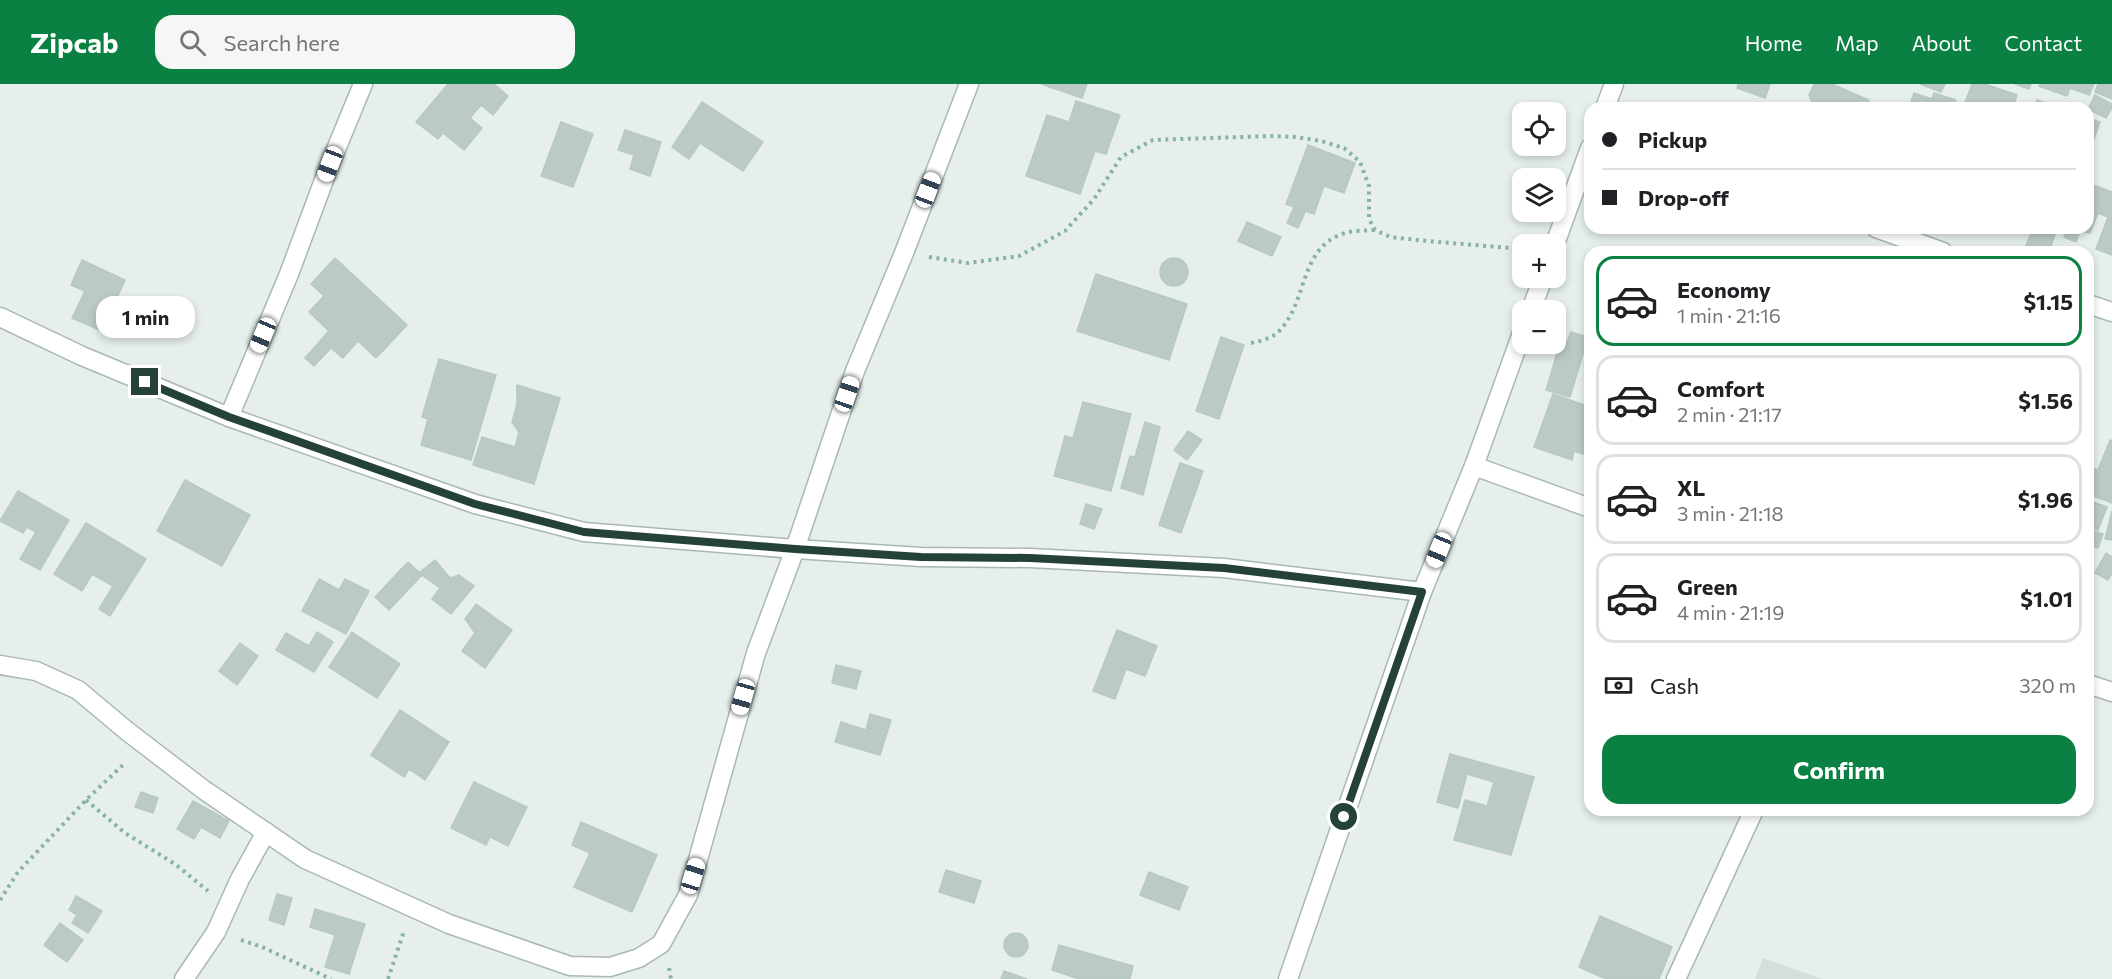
<!DOCTYPE html>
<meta charset="utf-8">
<style>
body{margin:0;font-family:Commissioner,sans-serif;background:#f6f6f6;color:#202124;height:100vh;display:flex;flex-direction:column;font-size:22px;white-space:nowrap}
*{box-sizing:border-box;margin:0}
p{font-size:20px;color:#757577}
.icon{flex:none;width:33px;height:33px;fill:none;stroke:currentColor;stroke-width:2;stroke-linecap:round;stroke-linejoin:round}
.map{position:relative;flex:1;overflow:hidden}
.details{position:absolute;left:1584px;top:162px;width:510px;height:570px;display:flex;flex-direction:column;background:#fff;border-radius:18px;box-shadow:0 3px 9px #0003}
.details>*{flex:none}
.top-card{position:absolute;left:1584px;top:18px;width:510px;height:132px;border-radius:18px;box-shadow:0 3px 9px #0003;display:grid;align-content:center;height:132px;padding:0 18px;background:#fff}
.fabs{position:absolute;left:1512px;top:18px;display:grid;gap:12px}
.fabs a{display:grid;place-items:center;width:54px;height:54px;border-radius:12px;background:#fff;box-shadow:0 3px 9px #0003;font-size:30px}
.end{position:absolute;width:27px;height:27px;margin:-14px;border:8px solid #24423a;background:#fff;box-shadow:0 0 0 3px #fff}
.from{border-radius:50%}
.bubble{position:absolute;height:42px;border-radius:18px;background:#fff;box-shadow:0 3px 9px #0003;font-size:20px;font-weight:700;line-height:42px;text-align:center}
.car{position:absolute;width:18px;height:36px;margin:-18px -9px;border-radius:8px;box-shadow:0 0 4px 2px #0007;background:linear-gradient(#fff 24%,#345 0 40%,#fff 0 76%,#345 0 86%,#fff 0)}
.top-card b{display:flex;align-items:center;gap:21px;height:57px;font-size:22px}
.top-card b+b{border-top:2px solid #e0e0e0}
.top-card i{width:15px;height:15px;background:#202124}
ul{padding:10px 0 0;list-style:none}
li{display:flex;align-items:center;gap:18px;height:90px;margin:0 12px 9px;padding:0 6px;border:3px solid #e0e0e0;border-radius:18px}
li div{flex:1}
li b{display:block;font-size:22px}
li em{font-style:normal;font-weight:700}
li.selected{border-color:#0b8043}
li>.icon{width:54px;height:54px;stroke-width:1.5}
.pay{display:flex;align-items:center;gap:15px;height:66px;padding:0 18px;font-size:22px}
.pay p{margin-inline-start:auto}
.action{display:flex;gap:12px;margin-top:auto;padding:12px 18px}
.action a{flex:1;height:69px;border-radius:18px;background:#0b8043;color:#fff;font-size:24px;font-weight:700;line-height:69px;text-align:center}
header{display:flex;align-items:center;gap:36px;box-sizing:border-box;height:84px;padding:0 30px;background:#0b8043;color:#fff}
header strong{font-size:28px}
nav{display:flex;gap:33px;margin-inline-start:auto;font-size:21px}
.search{width:420px;height:54px;background:#f6f6f6;display:flex;align-items:center;gap:15px;box-sizing:border-box;padding:0 21px;border-radius:18px;color:#757577;font-size:22px}
.map>svg:first-child{display:block}
.built{fill:#d4dfda}
.building{fill:#bbcac4;stroke:#b8c9c2;stroke-width:1.5}
.lines{fill:none;stroke-linecap:round;stroke-linejoin:round}
.minor-casing{stroke:#a8b8b2;stroke-width:21}
.path{stroke:#86b3a5;stroke-width:4;stroke-dasharray:3 4.5;stroke-linecap:butt}
.minor{stroke:#fff;stroke-width:18}
.route{stroke:#24423a;stroke-width:8}
</style>
<header>
<strong>Zipcab</strong>
<div class="search"><svg class="icon" aria-label="search" viewBox="0 0 24 24"><circle cx="10" cy="10" r="6"/><path d="M15 15l6 6"/></svg>Search here</div>
<nav><a>Home</a><a>Map</a><a>About</a><a>Contact</a></nav>
</header>
<div class="map">
<svg width="2112" height="895" viewBox="0 0 2112 895">
<rect width="100%" height="100%" fill="#e6efeb"/>
<!-- built -->
<polygon class="built" points="1763,874 1822,895 1755,895"/>
<!-- building -->
<g class="building">
<polygon points="448,0 494,0 508,12 493,31 481,21 470,34 482,44 464,66 443,49 438,55 416,38"/>
<polygon points="1041,0 1087,0 1082,14"/>
<polygon points="1738,0 1770,0 1765,14 1737,4"/>
<polygon points="1814,0 1832,0 1869,16 1865,24 1810,24 1812,19 1809,11"/>
<polygon points="1920,0 1945,0 1941,8"/>
<polygon points="1972,0 1985,0 2017,11 2013,24 1963,24"/>
<polygon points="2015,0 2031,0 2029,5"/>
<polygon points="2040,0 2094,0 2089,11 2070,4 2067,12 2039,2"/>
<polygon points="2098,0 2112,0 2112,15 2095,8"/>
<polygon points="1914,9 1932,15 1934,9 1956,16 1953,24 1909,24"/>
<polygon points="2095,11 2112,20 2112,24 2106,34 2088,25"/>
<polygon points="2037,16 2060,24 2034,24"/>
<polygon points="1076,17 1120,31 1106,70 1095,67 1080,110 1026,92 1047,31 1069,38"/>
<polygon points="702,18 763,58 743,87 700,59 689,75 672,63"/>
<polygon points="2088,34 2100,38 2088,72"/>
<polygon points="561,38 593,50 573,103 541,92"/>
<polygon points="625,46 661,58 650,92 630,85 634,71 618,66"/>
<polygon points="1308,61 1355,79 1344,109 1324,102 1314,130 1286,120"/>
<polygon points="2088,99 2112,108 2112,171 2096,165 2108,133 2098,129 2090,149 2080,147 2076,158 2064,153 2067,144 2088,144"/>
<polygon points="1294,123 1305,128 1298,144 1287,139"/>
<polygon points="1247,138 1281,153 1272,172 1238,157"/>
<polygon points="2033,144 2057,144 2049,168 2035,168 2025,164"/>
<circle cx="1174" cy="188" r="14"/>
<polygon points="335,174 407,241 376,274 358,257 343,274 331,264 314,282 305,274 329,247 309,228 324,212 311,200"/>
<polygon points="82,176 125,196 102,247 72,234 85,207 71,201"/>
<polygon points="1096,190 1187,220 1169,276 1077,247"/>
<polygon points="1571,248 1588,253 1570,313 1546,306 1561,256 1567,258"/>
<polygon points="1221,253 1244,261 1219,335 1196,327"/>
<polygon points="439,275 496,291 471,376 421,361 428,335 422,333"/>
<polygon points="517,301 560,314 534,400 473,381 482,353 515,363 519,348 512,338 517,320"/>
<polygon points="1553,310 1590,323 1590,372 1574,367 1572,376 1534,363"/>
<polygon points="1083,318 1131,330 1111,407 1054,392 1065,352 1073,354"/>
<polygon points="1145,338 1160,343 1143,411 1121,404 1130,372 1135,373"/>
<polygon points="1188,347 1202,356 1187,376 1174,366"/>
<polygon points="2110,356 2112,357 2112,419 2088,410 2088,382 2098,386"/>
<polygon points="1180,379 1203,387 1181,449 1159,441"/>
<polygon points="185,396 250,431 222,482 157,447"/>
<polygon points="18,407 69,436 40,486 20,475 36,448 27,443 23,449 0,437"/>
<polygon points="2088,416 2107,423 2098,446 2088,442"/>
<polygon points="1086,420 1102,425 1094,445 1080,440"/>
<polygon points="2112,427 2112,456 2105,455"/>
<polygon points="86,439 146,475 110,532 99,525 113,502 92,490 82,507 54,490"/>
<polygon points="2088,445 2103,450 2098,464 2088,460"/>
<polygon points="2106,469 2112,473 2112,489 2108,496 2095,489"/>
<polygon points="435,476 450,494 459,491 474,502 451,530 432,515 440,504 419,489"/>
<polygon points="408,478 422,491 389,526 375,513"/>
<polygon points="319,495 339,506 345,495 369,507 346,550 302,527"/>
<polygon points="476,520 512,546 485,584 462,567 475,549 465,535"/>
<polygon points="1117,546 1157,562 1145,592 1126,585 1115,615 1093,607"/>
<polygon points="317,548 333,558 314,588 276,566 286,549 309,562"/>
<polygon points="352,548 400,580 377,614 329,583"/>
<polygon points="240,559 258,572 237,601 219,587"/>
<polygon points="836,581 861,587 856,605 832,599"/>
<polygon points="400,626 449,658 425,696 409,685 404,693 371,671"/>
<polygon points="870,630 891,636 880,671 835,658 841,638 866,646"/>
<polygon points="1450,670 1534,693 1511,771 1454,756 1465,716 1487,722 1494,698 1467,690 1458,724 1437,718"/>
<polygon points="474,698 527,723 508,762 490,753 486,761 451,744"/>
<polygon points="141,708 158,714 153,729 135,723"/>
<polygon points="193,717 229,737 220,754 201,743 194,755 177,745"/>
<polygon points="581,738 657,771 632,828 574,803 590,769 572,761"/>
<polygon points="946,786 981,797 974,819 939,808"/>
<polygon points="1149,788 1188,803 1179,826 1140,811"/>
<polygon points="277,810 292,814 284,841 269,836"/>
<polygon points="76,812 102,827 88,849 72,839 77,831 69,826"/>
<polygon points="315,825 365,840 349,890 325,883 335,851 310,843"/>
<polygon points="1600,832 1672,863 1659,895 1606,895 1579,883"/>
<polygon points="60,839 83,856 67,878 44,861"/>
<circle cx="1016" cy="861" r="12"/>
<polygon points="1059,861 1133,882 1130,895 1079,895 1052,886"/>
<polygon points="1004,887 1027,895 1001,895"/>
</g>
<g class="lines">
<!-- minor casing -->
<g class="minor-casing">
<g id="minor">
<polyline points="1605,24 1614,0"/>
<polyline points="1876,144 1943,168"/>
<polyline points="1555,160 1590,64"/>
<polyline points="2088,220 2112,228"/>
<polyline points="1531,226 1543,194"/>
<polyline points="0,233 82,272 229,333 475,420 584,448 795,465 921,473 1030,474 1224,484 1422,508"/>
<polyline points="229,333 289,190 330,80 363,0"/>
<polyline points="1474,382 1590,424"/>
<polyline points="0,581 36,587 78,606 127,647 204,706 305,775 449,840 570,882 610,883 639,874 661,860 688,811 756,569 795,465 855,287 904,169 969,0"/>
<polyline points="2088,600 2112,608"/>
<polyline points="184,895 216,848 240,795 266,748"/>
<polyline points="1288,895 1422,508 1474,382 1522,249"/>
<polyline points="1676,895 1754,726"/>
</g>
</g>
<!-- path -->
<g class="path">
<polyline points="929,173 968,179 1019,172 1065,147 1094,115 1121,73 1153,56 1271,52 1296,53 1321,57 1344,64 1360,78 1369,102 1369,135 1375,146 1390,153 1427,157 1522,165"/>
<path d="M1251 259C1260 257 1270 255 1277 249 1308 221 1298 166 1342 150 1352 146 1364 147 1375 146"/>
<polyline points="86,716 125,749 175,780 208,807"/>
<polyline points="0,816 18,788 86,716 126,678"/>
<polyline points="241,856 262,863 331,895"/>
<polyline points="669,884 671,895"/>
<polyline points="388,895 404,847"/>
</g>
<!-- minor -->
<use href="#minor" class="minor"/>
</g>
<g class="lines">
<!-- route -->
<polyline class="route" points="145,298 229,333 475,420 584,448 795,465 921,473 1030,474 1224,484 1422,508 1344,733"/>
</g>
</svg>
<div class="fabs">
<a><svg class="icon" aria-label="locate" viewBox="0 0 24 24"><circle cx="12" cy="12" r="6"/><path d="M12 2v4M12 18v4M2 12h4M18 12h4"/></svg></a>
<a><svg class="icon" aria-label="layers" viewBox="0 0 24 24"><path d="M12 4l9 5-9 5-9-5zM3 14l9 5 9-5"/></svg></a>
<a>+</a>
<a>−</a>
</div>
<i class="end from" style="left:1344px;top:733px"></i>
<i class="end" style="left:145px;top:298px"></i>
<div class="bubble" style="left:96px;top:212px;width:99px">1 min</div>
<i class="car" style="left:330px;top:80px;rotate:201deg"></i>
<i class="car" style="left:928px;top:106px;rotate:21deg"></i>
<i class="car" style="left:263px;top:251px;rotate:203deg"></i>
<i class="car" style="left:847px;top:310px;rotate:19deg"></i>
<i class="car" style="left:1439px;top:466px;rotate:202deg"></i>
<i class="car" style="left:743px;top:613px;rotate:196deg"></i>
<i class="car" style="left:693px;top:792px;rotate:17deg"></i>
<div class="top-card">
<b><i class="from"></i>Pickup</b>
<b><i></i>Drop-off</b>
</div>
<section class="details">
<ul>
<li class="selected"><svg class="icon" aria-label="car" viewBox="0 0 24 24"><path d="M5 17H2v-5l4-1 3-4h7l3 4 3 1v5h-3M9 17h6M6 11h13"/><circle cx="7" cy="17" r="2"/><circle cx="17" cy="17" r="2"/></svg><div><b>Economy</b><p>1 min · 21:16</p></div><em>$1.15</em></li>
<li><svg class="icon" aria-label="car" viewBox="0 0 24 24"><path d="M5 17H2v-5l4-1 3-4h7l3 4 3 1v5h-3M9 17h6M6 11h13"/><circle cx="7" cy="17" r="2"/><circle cx="17" cy="17" r="2"/></svg><div><b>Comfort</b><p>2 min · 21:17</p></div><em>$1.56</em></li>
<li><svg class="icon" aria-label="car" viewBox="0 0 24 24"><path d="M5 17H2v-5l4-1 3-4h7l3 4 3 1v5h-3M9 17h6M6 11h13"/><circle cx="7" cy="17" r="2"/><circle cx="17" cy="17" r="2"/></svg><div><b>XL</b><p>3 min · 21:18</p></div><em>$1.96</em></li>
<li><svg class="icon" aria-label="car" viewBox="0 0 24 24"><path d="M5 17H2v-5l4-1 3-4h7l3 4 3 1v5h-3M9 17h6M6 11h13"/><circle cx="7" cy="17" r="2"/><circle cx="17" cy="17" r="2"/></svg><div><b>Green</b><p>4 min · 21:19</p></div><em>$1.01</em></li>
</ul>
<div class="pay"><svg class="icon" aria-label="cash" viewBox="0 0 24 24"><path d="M3 7h18v10H3z"/><circle cx="12" cy="12" r="2"/></svg>Cash<p>320 m</p></div>
<div class="action"><a>Confirm</a></div>
</section>
</div>
